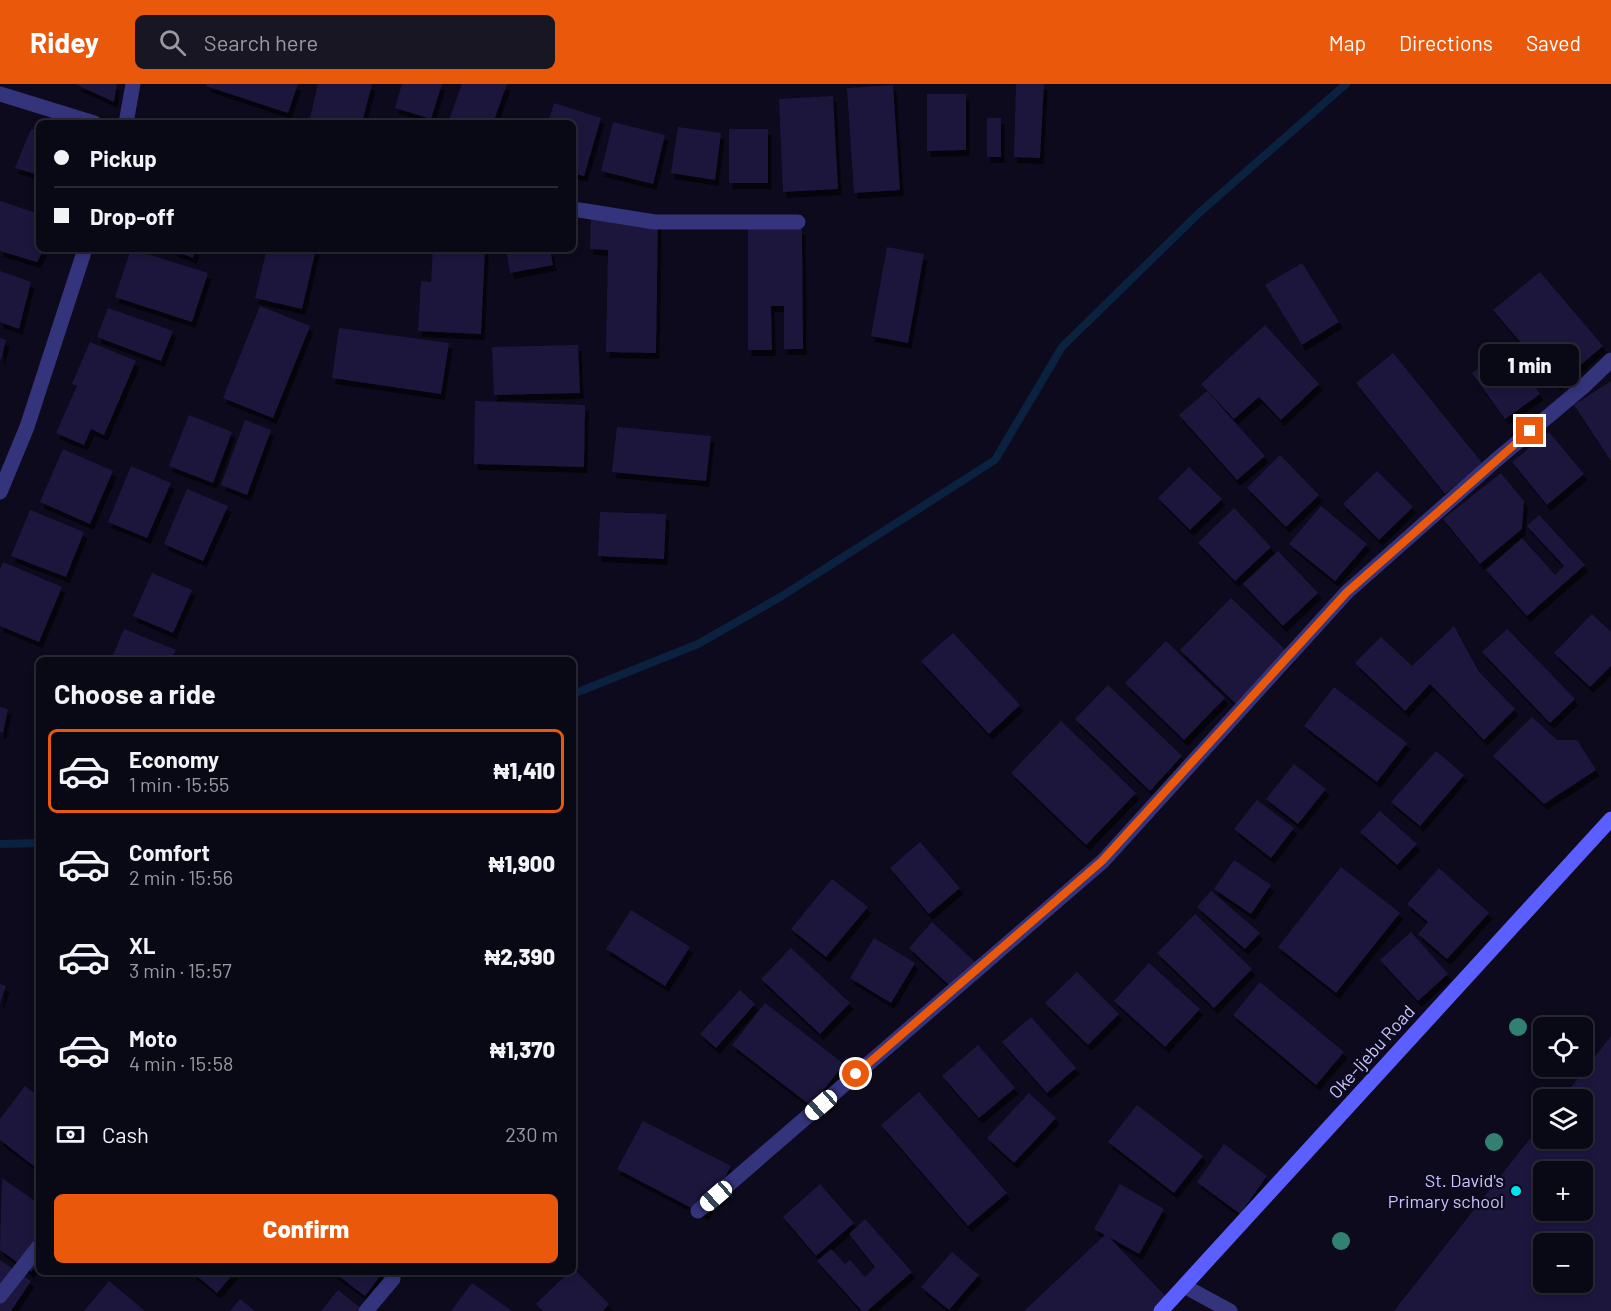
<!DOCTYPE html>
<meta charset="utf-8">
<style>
body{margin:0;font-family:Barlow,sans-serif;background:#171622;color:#f1f3f6;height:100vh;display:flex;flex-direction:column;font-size:22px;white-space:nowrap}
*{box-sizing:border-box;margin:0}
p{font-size:20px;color:#999aa0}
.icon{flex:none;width:33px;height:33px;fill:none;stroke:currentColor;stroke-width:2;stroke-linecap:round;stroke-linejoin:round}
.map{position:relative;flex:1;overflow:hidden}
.panel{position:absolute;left:36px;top:573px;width:540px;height:618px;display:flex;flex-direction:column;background:#090815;border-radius:9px;box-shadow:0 3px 9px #0003,0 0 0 2px #292934}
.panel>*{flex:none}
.guide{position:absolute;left:36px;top:36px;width:540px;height:132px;border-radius:9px;box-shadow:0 3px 9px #0003,0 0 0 2px #292934;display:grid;align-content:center;height:132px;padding:0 18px;background:#090815}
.fabs{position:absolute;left:1533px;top:933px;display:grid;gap:12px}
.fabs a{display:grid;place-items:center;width:60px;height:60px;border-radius:9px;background:#090815;box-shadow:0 3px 9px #0003,0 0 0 2px #292934;font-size:30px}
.end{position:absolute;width:27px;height:27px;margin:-14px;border:8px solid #ea580c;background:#fff;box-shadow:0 0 0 3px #fff}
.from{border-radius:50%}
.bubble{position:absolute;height:42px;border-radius:9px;background:#090815;box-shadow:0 3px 9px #0003,0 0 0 2px #292934;font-size:20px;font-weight:800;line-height:42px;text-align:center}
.car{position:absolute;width:18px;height:36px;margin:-18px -9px;border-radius:8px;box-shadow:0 0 4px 2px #0007;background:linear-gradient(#fff 24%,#345 0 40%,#fff 0 76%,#345 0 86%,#fff 0)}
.guide b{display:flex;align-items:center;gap:21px;height:57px;font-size:22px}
.guide b+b{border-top:2px solid #292934}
.guide i{width:15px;height:15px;background:#f1f3f6}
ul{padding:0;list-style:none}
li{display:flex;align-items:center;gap:18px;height:84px;margin:0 12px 9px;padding:0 6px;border:3px solid transparent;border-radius:9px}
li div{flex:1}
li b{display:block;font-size:22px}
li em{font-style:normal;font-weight:800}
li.on{border-color:#ea580c}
li>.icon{width:54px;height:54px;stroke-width:1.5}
h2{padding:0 18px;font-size:27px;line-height:72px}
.pay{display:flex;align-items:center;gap:15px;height:66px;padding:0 18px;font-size:22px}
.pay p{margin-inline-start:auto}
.primary-button{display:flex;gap:12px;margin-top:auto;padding:12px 18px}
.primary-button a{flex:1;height:69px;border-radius:9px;background:#ea580c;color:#fff;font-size:24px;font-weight:800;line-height:69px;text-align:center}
header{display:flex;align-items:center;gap:36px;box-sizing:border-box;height:84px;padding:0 30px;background:#ea580c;color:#fff}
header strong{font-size:28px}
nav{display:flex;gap:33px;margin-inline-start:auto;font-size:21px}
.search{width:420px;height:54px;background:#171622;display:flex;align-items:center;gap:15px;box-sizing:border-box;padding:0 21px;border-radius:9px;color:#999aa0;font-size:22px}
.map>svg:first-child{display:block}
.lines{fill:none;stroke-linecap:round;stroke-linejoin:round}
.stream{stroke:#0a2140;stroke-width:8}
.building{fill:#1c163d;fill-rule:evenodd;filter:url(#shadow)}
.minor{stroke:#34347c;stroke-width:15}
.tertiary{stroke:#34347c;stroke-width:15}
.secondary{stroke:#5c5fff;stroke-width:15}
.tree{fill:#318071}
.route{stroke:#ea580c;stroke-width:8}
.poi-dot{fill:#00e3f0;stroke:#0c0a1c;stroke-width:2}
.labels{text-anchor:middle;stroke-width:4.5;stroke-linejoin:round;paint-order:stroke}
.street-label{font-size:18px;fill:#c9c5ff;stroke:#0c0a1c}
.poi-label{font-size:18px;fill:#c9c5ff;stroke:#0c0a1c;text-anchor:end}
</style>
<header>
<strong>Ridey</strong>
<div class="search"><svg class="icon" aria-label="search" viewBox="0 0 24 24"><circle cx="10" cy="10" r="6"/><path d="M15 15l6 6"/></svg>Search here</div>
<nav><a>Map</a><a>Directions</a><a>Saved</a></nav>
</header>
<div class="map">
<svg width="1611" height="1227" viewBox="0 0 1611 1227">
<defs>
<filter id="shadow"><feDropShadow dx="3.5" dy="6" stdDeviation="0" flood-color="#0009"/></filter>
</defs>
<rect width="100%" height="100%" fill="#0c0a1c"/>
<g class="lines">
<!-- stream -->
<g class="stream">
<polyline points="573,610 698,560 782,512 995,376 1062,263 1199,129 1346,0"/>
<polyline points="0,760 39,759"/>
</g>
</g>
<!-- building -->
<g class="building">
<polygon points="75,0 117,0 114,18"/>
<polygon points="207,0 298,0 288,29 206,2"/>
<polygon points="318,0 372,0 362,39 309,38"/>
<polygon points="402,0 442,0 431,35 395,24"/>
<polygon points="462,0 507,0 493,39 448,39"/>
<polygon points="1016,0 1044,0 1040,74 1014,73"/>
<polygon points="893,1 900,106 854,109 847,4"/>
<polygon points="927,10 966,10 966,66 927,67"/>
<polygon points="833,12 838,105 783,108 779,15"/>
<polygon points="554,19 601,34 584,92 573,89 573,39 548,39"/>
<rect x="987" y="34" width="14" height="39"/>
<polygon points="613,38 665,51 653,100 601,87"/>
<polygon points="678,43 721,49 715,96 671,89"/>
<polygon points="31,45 39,46 39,91 15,84"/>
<rect x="729" y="45" width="39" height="54"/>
<polygon points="0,117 39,130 39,165 44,165 37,178 0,167"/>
<polygon points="591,131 658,133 656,269 606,268 608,166 590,165"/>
<polygon points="748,145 802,145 803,265 784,265 784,222 771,222 772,266 748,266"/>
<polygon points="887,163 924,170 908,259 871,252"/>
<polygon points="131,165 208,189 192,238 115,213"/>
<polygon points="171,165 196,165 193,174"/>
<polygon points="267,165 316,165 302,225 255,214"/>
<polygon points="433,165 485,165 481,250 418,247 421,197 431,198"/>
<polygon points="506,165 550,165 553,181 510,189"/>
<polygon points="1302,179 1339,238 1302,261 1265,201"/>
<polygon points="0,187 31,198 19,245 0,238"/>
<polygon points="1540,188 1603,262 1557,301 1493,226"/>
<polygon points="260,222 310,242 273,334 223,314"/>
<polygon points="108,224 173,247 161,277 97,253"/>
<polygon points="1265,241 1319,300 1281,336 1259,313 1234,335 1201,300"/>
<polygon points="339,244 449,259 441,310 332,294"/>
<polygon points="0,254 6,256 1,276 0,275"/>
<polygon points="90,258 136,277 104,351 91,345 84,361 56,349 77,302 72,300"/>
<polygon points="578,261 580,309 494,311 492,263"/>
<polygon points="1507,264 1540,310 1505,335 1472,289"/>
<polygon points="1393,269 1483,380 1445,410 1356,299"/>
<polygon points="1611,297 1611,377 1574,321"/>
<polygon points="1207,307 1265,372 1237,396 1179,331"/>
<polygon points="475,317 585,321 584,383 474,380"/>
<polygon points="189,331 232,348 213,399 169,382"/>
<polygon points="245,336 271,346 247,411 221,401"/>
<polygon points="617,343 711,352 706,397 612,388"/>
<polygon points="1549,348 1584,390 1547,421 1512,378"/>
<polygon points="63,365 113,387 90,440 40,418"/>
<polygon points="1280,371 1319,411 1286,443 1247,404"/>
<polygon points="131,382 171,399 147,454 108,438"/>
<polygon points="1189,383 1222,415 1190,446 1158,414"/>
<polygon points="1377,387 1413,423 1379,456 1343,420"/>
<polygon points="1501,389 1524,417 1522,445 1480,480 1443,435"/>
<polygon points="187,405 228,422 203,477 164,460"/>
<polygon points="1321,422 1367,460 1335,497 1289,460"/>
<polygon points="1234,424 1271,463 1235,497 1198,459"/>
<polygon points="30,426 84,448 66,493 11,472"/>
<polygon points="600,428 666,430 664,475 598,472"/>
<polygon points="1539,431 1585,481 1527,532 1486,486 1522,454 1555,491 1564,482 1527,442"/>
<polygon points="1278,467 1318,509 1283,542 1243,500"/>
<polygon points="3,478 62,503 39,558 0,542 0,486"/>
<polygon points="152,489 192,506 173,549 133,532"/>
<polygon points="1231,514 1292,572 1241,625 1180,566"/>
<polygon points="1592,530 1611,548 1611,582 1590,603 1554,569"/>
<polygon points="1454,542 1479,588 1515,625 1484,656 1430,600 1405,627 1355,579 1381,553 1412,582"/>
<polygon points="124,545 176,566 171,576 111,576"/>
<polygon points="1507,545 1575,615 1550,639 1482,568"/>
<polygon points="953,549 1020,621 989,650 921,577"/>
<polygon points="1166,557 1225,614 1184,656 1125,599"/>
<polygon points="1108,601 1182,672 1150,707 1075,635"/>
<polygon points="1334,603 1407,659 1377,698 1304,642"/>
<polygon points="0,623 8,625 3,649 0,648"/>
<polygon points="1532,633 1557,656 1577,656 1596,686 1544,720 1493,672"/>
<polygon points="1061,637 1136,709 1086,761 1011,689"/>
<polygon points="1436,667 1464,691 1420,742 1391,718"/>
<polygon points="1294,680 1326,705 1298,740 1266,715"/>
<polygon points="1257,716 1294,744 1271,774 1234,745"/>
<polygon points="1380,727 1417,760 1397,781 1360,748"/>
<polygon points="920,758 960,804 929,830 890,784"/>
<polygon points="1234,776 1271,801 1251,830 1214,805"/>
<polygon points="1341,783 1400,829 1336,909 1278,863"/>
<polygon points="1439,784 1489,829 1447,875 1418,850 1428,838 1407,820"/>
<polygon points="832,795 868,823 826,873 791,845"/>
<polygon points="1211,807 1260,849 1245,865 1197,823"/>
<polygon points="631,826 690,863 665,902 606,865"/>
<polygon points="1195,830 1252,885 1214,924 1157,869"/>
<polygon points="932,838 975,878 951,903 909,864"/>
<polygon points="1411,848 1448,890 1418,917 1380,876"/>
<polygon points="874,854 915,879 891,919 850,894"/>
<polygon points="791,864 850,919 820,950 761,895"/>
<polygon points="1149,879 1200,925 1165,963 1114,917"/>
<polygon points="1077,888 1119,930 1088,961 1045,919"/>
<polygon points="1260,898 1344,968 1316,1001 1233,931"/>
<polygon points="0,900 6,902 0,919"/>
<polygon points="740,906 755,920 716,964 700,950"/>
<polygon points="765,919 844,980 811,1022 732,961"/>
<polygon points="1031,933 1076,984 1047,1009 1002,958"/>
<path d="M1611 952V1227H1394L1544 1037V1054H1582V1016H1561ZM1544 1088H1582V1126H1544ZM1544 1160H1582V1198H1544Z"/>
<polygon points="978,961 1015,1004 979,1034 942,992"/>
<polygon points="25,1002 39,1013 39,1086 0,1056 0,1035"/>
<polygon points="919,1008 1007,1109 968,1142 881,1041"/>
<polygon points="1029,1009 1056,1034 1014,1079 987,1054"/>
<polygon points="1137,1021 1203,1072 1174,1109 1108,1058"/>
<polygon points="643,1037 731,1082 705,1131 617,1085"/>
<polygon points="1224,1060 1267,1092 1240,1130 1197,1098"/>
<polygon points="2,1094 39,1120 39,1177 31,1188 0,1166"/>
<polygon points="820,1100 854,1139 816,1172 783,1133"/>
<polygon points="1120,1100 1164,1125 1139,1170 1109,1153 1169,1216 1158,1227 1024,1227 1105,1151 1094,1145"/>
<polygon points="865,1135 912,1188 867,1227 862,1227 817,1177 831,1165 845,1180 850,1176 865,1193 875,1183 849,1150"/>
<polygon points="952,1168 979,1191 949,1226 921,1203"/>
<polygon points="0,1176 31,1197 11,1227 0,1227"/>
<polygon points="573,1184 609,1220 603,1227 543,1227 536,1220 569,1188 573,1188"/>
<polygon points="192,1188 235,1188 217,1209"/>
<polygon points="333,1188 383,1188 365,1212"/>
<polygon points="109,1197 145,1227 84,1227"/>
<polygon points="472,1199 512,1227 451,1227"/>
<polygon points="338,1206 364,1227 321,1227"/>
<polygon points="240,1215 255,1227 230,1227"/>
</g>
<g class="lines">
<!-- minor -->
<g class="minor">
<polyline points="0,10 94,39"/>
<polyline points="126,39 133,0"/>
<polyline points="573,125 655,138 798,138"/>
<polyline points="0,408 27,343 85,165"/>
<polyline points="698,1127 1103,777 1347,508 1495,377 1583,303 1611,276"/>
<polyline points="0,1212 39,1162"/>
<polyline points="366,1227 393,1195"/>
</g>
<!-- tertiary -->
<polyline class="tertiary" points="1184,1202 1230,1227"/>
<!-- secondary -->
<polyline class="secondary" points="1161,1227 1611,735"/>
</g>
<!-- trees -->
<g class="tree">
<circle cx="1518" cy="943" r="9"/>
<circle cx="1494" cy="1058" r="9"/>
<circle cx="1341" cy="1157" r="9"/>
</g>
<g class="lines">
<!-- route -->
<polyline class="route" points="856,990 1102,777 1347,508 1530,347"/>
</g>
<!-- markers -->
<circle class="poi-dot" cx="1516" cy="1107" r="6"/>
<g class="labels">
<!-- street labels -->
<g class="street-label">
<text transform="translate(1372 968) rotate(-48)" y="6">Oke-Ijebu Road</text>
</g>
<!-- poi labels -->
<g class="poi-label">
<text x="1504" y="1103">St. David's<tspan x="1504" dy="21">Primary school</tspan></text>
</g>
</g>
</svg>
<div class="fabs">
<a><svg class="icon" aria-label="locate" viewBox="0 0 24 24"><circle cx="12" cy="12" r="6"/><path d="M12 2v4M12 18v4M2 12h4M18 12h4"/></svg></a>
<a><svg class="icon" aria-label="layers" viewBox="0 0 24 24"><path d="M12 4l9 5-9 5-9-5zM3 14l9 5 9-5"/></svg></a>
<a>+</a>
<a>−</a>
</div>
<i class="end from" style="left:856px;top:990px"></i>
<i class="end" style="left:1530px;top:347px"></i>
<div class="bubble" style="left:1480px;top:260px;width:99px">1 min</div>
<i class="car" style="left:821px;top:1021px;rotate:229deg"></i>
<i class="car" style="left:716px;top:1112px;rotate:229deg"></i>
<div class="guide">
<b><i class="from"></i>Pickup</b>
<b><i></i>Drop-off</b>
</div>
<section class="panel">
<h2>Choose a ride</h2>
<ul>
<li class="on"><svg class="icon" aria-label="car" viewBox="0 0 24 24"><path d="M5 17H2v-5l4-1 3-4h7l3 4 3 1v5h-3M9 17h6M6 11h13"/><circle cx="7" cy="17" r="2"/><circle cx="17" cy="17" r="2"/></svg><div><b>Economy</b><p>1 min · 15:55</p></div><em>₦1,410</em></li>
<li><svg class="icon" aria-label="car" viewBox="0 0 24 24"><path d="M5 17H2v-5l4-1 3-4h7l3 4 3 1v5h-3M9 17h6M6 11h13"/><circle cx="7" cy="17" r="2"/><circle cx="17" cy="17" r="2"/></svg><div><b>Comfort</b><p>2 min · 15:56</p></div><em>₦1,900</em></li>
<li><svg class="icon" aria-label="car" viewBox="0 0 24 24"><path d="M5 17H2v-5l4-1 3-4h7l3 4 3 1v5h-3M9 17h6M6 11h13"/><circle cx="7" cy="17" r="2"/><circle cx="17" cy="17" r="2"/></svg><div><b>XL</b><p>3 min · 15:57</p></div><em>₦2,390</em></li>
<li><svg class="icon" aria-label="car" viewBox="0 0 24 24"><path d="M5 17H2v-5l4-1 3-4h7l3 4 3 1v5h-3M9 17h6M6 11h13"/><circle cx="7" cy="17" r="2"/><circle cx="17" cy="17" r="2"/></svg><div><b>Moto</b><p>4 min · 15:58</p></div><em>₦1,370</em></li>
</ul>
<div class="pay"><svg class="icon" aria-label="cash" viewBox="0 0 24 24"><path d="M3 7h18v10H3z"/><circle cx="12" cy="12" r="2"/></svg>Cash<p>230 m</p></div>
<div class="primary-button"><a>Confirm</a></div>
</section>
</div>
